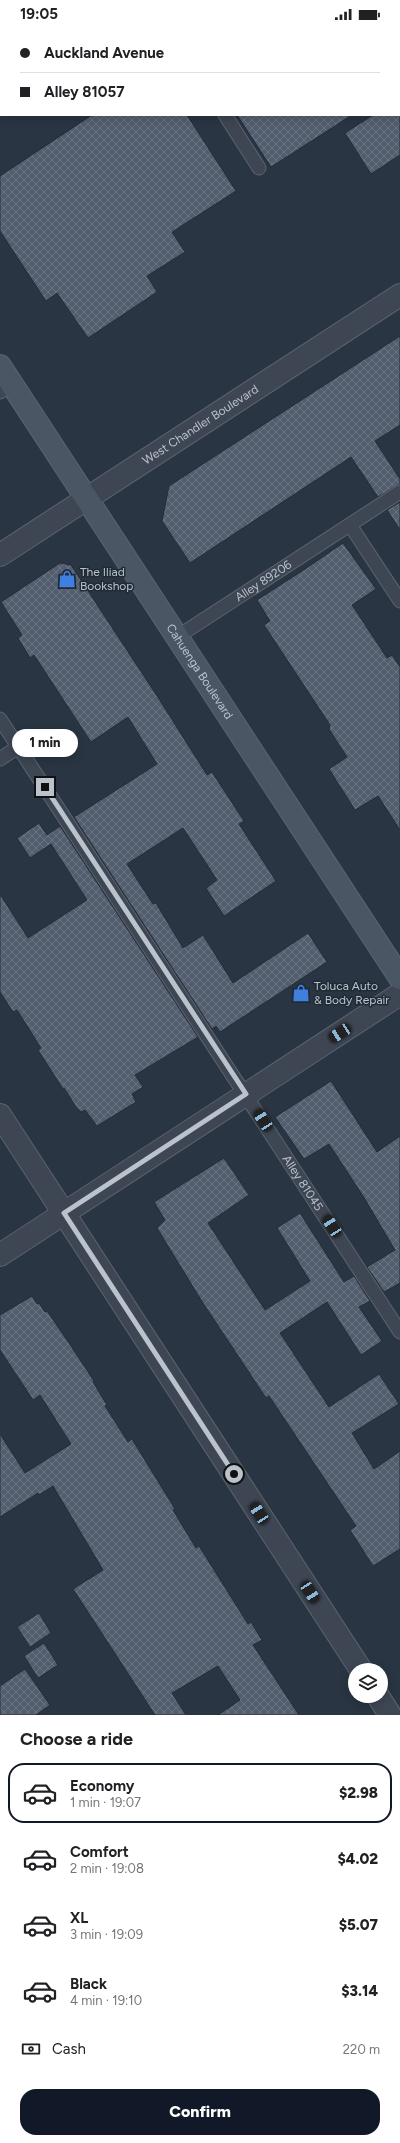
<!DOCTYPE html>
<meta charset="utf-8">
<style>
body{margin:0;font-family:Figtree,sans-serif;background:#f2f2f2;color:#202124;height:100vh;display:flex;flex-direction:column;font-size:15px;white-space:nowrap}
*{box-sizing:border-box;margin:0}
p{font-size:13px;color:#757577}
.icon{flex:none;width:22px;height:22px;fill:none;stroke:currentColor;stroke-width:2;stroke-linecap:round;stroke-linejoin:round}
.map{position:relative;height:1687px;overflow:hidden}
.details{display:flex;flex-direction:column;background:#fff;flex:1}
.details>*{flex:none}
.top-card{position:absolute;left:0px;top:0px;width:400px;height:88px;box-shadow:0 2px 10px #0003;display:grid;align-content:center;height:88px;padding:0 20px;background:#fff}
.tools{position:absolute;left:348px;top:1635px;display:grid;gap:8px}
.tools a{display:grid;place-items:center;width:40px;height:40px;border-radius:50%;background:#fff;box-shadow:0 2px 10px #0003;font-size:20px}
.end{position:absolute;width:18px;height:18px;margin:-9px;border:5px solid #bac2cc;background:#111;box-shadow:0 0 0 2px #111}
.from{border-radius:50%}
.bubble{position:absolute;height:28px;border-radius:14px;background:#fff;box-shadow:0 2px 10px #0003;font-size:13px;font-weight:800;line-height:28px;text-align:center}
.car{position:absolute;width:12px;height:24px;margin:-12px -6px;border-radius:5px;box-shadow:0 0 3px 1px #0007;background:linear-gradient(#222 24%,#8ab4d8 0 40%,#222 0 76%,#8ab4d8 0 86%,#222 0)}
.top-card b{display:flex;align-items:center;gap:14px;height:38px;font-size:15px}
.top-card b+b{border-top:1px solid #e0e0e0}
.top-card i{width:10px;height:10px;background:#202124}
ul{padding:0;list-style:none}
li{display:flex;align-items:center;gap:12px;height:60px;margin:0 8px 6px;padding:0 12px;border:2px solid transparent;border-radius:16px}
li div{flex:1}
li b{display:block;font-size:15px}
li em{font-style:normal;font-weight:800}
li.selected{border-color:#111827}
li>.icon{width:36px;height:36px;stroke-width:1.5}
h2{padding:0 20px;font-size:18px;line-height:48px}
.pay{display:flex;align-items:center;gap:10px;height:44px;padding:0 20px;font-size:15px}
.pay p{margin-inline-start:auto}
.button{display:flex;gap:8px;margin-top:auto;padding:8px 20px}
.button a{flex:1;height:46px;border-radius:16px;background:#111827;color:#fff;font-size:16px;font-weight:800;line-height:46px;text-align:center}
.status{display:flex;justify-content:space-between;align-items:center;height:28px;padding:0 20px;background:#fff;direction:ltr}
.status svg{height:11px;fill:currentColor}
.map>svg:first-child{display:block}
.building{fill:url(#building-cross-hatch);stroke:#232d39}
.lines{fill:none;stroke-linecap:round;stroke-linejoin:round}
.lane-casing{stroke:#5b646f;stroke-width:15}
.street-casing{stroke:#5b646f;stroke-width:24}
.secondary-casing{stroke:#5b646f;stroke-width:24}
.lane{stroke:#3d4652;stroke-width:13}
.street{stroke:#3d4652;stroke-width:22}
.secondary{stroke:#4b5665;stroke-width:22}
.route{stroke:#bac2cc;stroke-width:5}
.labels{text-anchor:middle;stroke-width:3;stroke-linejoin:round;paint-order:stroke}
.street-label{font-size:12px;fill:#bac2cc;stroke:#212b37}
.poi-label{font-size:12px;fill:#bac2cc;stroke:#212b37;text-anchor:start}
</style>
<div class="status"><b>19:05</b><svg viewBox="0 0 49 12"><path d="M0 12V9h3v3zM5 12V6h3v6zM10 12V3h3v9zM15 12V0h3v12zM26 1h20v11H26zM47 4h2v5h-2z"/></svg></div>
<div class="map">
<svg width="400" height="1687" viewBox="0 0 400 1687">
<defs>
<pattern id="building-cross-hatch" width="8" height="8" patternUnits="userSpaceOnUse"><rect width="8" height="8" fill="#525e6d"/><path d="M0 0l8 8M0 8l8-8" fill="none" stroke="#697381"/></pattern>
</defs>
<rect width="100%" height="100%" fill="#293542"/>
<!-- building -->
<g class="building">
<polygon points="92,87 187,87 236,163 172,204 185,224 147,248 157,264 88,310 57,265 46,273 0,203 0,148"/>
<polygon points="237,87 352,87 271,139"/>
<polygon points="373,87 400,87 400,127 371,146 345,105"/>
<polygon points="400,308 400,397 375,413 400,451 400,456 378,469 351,429 190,535 162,493 169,458"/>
<polygon points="400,474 400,502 387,482"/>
<polygon points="343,515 376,561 352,577 387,630 392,627 400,639 400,802 378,768 355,782 329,741 347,729 329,701 330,697 264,597 270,593 257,572 305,541"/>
<polygon points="60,535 71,537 159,671 207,747 212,744 244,793 239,796 276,853 224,888 206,860 217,852 183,800 127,836 153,876 156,875 183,920 203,907 233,955 308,905 327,934 220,1004 216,998 212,1001 74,789 157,736 128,689 91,714 34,627 30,630 18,610 22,607 1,574"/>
<polygon points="39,795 47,807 60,798 198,1009 135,1047 143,1059 132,1066 136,1074 97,1098 85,1082 81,1084 76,1079 64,1060 63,1061 38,1022 41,1020 17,982 13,984 0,964 0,866 28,910 87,872 51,816 30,830 17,810"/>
<polygon points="331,1053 377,1124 400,1108 400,1255 384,1264 367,1239 395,1222 363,1168 329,1116 304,1131 275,1089"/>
<polygon points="224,1130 249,1167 208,1195 265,1282 310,1253 277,1200 300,1185 344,1254 354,1248 370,1273 359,1279 382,1313 361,1327 327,1274 280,1305 329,1379 379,1346 399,1376 352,1405 374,1441 400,1423 400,1521 373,1538 350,1502 356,1498 269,1368 266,1370 201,1272 157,1200 165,1192 154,1174"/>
<polygon points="32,1268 37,1276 39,1275 45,1284 47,1283 69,1315 94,1353 93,1354 107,1377 105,1378 128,1414 132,1411 175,1481 173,1482 196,1520 199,1518 248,1596 251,1594 262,1612 253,1617 299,1687 218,1687 240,1672 218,1638 172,1665 186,1687 155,1687 73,1561 103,1542 53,1458 39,1467 38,1465 0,1489 0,1406 25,1445 71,1416 40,1367 33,1372 0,1322 0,1287"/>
<polygon points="39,1585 51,1605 30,1619 17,1599"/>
<polygon points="44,1615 58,1637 38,1650 24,1628"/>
<polygon points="25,1641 50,1677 36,1687 0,1687 0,1658"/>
</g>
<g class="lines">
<!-- lane casing -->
<g class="lane-casing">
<g id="lane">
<polyline points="168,0 169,1"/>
<polyline points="4,1 5,0"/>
<polyline points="111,1 112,0"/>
<polyline points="0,72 1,72"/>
<polyline points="225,87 259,140"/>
<polyline points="0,364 12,357"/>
<polyline points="350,497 400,573"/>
<path id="s1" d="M177 609 400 464"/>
<path id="s2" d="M0 691 400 1304"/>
<polyline points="0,731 18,719"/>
</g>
</g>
<!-- street casing -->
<g class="street-casing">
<g id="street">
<path id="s3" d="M0 527 400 267"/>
<polyline points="0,1087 361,1642"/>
<polyline points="0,1227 400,966"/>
<polyline points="378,1668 390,1687"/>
</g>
</g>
<!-- secondary casing -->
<g class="secondary-casing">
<g id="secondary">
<path id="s4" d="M0 338 400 950"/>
</g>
</g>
<!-- lane -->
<use href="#lane" class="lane"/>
<!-- street -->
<use href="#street" class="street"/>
<!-- secondary -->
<use href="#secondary" class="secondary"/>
</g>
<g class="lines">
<!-- route -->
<polyline class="route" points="45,759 246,1066 64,1185 234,1446"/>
</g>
<!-- icons -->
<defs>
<g id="shop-bare" transform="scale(1.38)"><path d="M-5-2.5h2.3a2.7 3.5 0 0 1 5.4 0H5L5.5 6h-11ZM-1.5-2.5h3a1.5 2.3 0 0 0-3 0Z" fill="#3f7fe0" stroke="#212b37" stroke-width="2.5" paint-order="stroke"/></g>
</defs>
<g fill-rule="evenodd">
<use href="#shop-bare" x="67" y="551"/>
<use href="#shop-bare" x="301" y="965"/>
</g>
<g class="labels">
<!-- street labels -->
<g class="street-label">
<text dy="4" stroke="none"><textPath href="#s3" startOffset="239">West Chandler Boulevard</textPath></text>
<text dy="4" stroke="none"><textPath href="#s1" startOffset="103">Alley 89206</textPath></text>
<text dy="4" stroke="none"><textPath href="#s4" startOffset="365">Cahuenga Boulevard</textPath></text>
<text dy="4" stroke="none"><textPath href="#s2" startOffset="554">Alley 81045</textPath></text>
</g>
<!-- poi labels -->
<g class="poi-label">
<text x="80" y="548">The Iliad<tspan x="80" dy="14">Bookshop</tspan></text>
<text x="314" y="962">Toluca Auto<tspan x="314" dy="14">&amp; Body Repair</tspan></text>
</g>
</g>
</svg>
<div class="tools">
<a><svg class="icon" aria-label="layers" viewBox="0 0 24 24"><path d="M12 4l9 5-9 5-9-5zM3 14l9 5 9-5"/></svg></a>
</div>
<i class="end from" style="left:234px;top:1446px"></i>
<i class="end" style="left:45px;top:759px"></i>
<div class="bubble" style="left:12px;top:701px;width:66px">1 min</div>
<i class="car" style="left:340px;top:1005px;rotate:237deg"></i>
<i class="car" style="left:263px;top:1092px;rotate:327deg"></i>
<i class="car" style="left:332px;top:1198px;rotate:327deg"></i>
<i class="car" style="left:259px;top:1485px;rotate:327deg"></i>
<i class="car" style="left:310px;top:1564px;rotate:147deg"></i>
<div class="top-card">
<b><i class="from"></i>Auckland Avenue</b>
<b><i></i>Alley 81057</b>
</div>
</div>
<section class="details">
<h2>Choose a ride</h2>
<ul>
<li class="selected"><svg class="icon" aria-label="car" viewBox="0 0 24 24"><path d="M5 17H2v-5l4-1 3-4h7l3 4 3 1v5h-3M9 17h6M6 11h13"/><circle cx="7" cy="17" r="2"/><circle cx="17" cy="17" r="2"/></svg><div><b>Economy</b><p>1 min · 19:07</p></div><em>$2.98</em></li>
<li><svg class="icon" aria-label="car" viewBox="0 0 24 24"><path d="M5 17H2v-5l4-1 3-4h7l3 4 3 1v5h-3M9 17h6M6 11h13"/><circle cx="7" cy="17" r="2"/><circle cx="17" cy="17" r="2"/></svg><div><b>Comfort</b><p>2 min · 19:08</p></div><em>$4.02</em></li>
<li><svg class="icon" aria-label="car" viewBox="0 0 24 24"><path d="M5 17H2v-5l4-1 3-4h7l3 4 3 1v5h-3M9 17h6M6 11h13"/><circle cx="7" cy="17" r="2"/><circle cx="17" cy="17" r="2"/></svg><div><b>XL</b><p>3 min · 19:09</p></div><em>$5.07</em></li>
<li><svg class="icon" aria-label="car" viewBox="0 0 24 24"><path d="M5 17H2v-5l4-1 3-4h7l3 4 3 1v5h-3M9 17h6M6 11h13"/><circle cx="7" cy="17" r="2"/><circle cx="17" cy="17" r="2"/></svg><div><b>Black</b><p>4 min · 19:10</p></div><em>$3.14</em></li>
</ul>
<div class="pay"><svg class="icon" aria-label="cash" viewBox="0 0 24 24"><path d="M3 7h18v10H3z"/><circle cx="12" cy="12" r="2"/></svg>Cash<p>220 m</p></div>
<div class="button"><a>Confirm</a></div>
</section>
